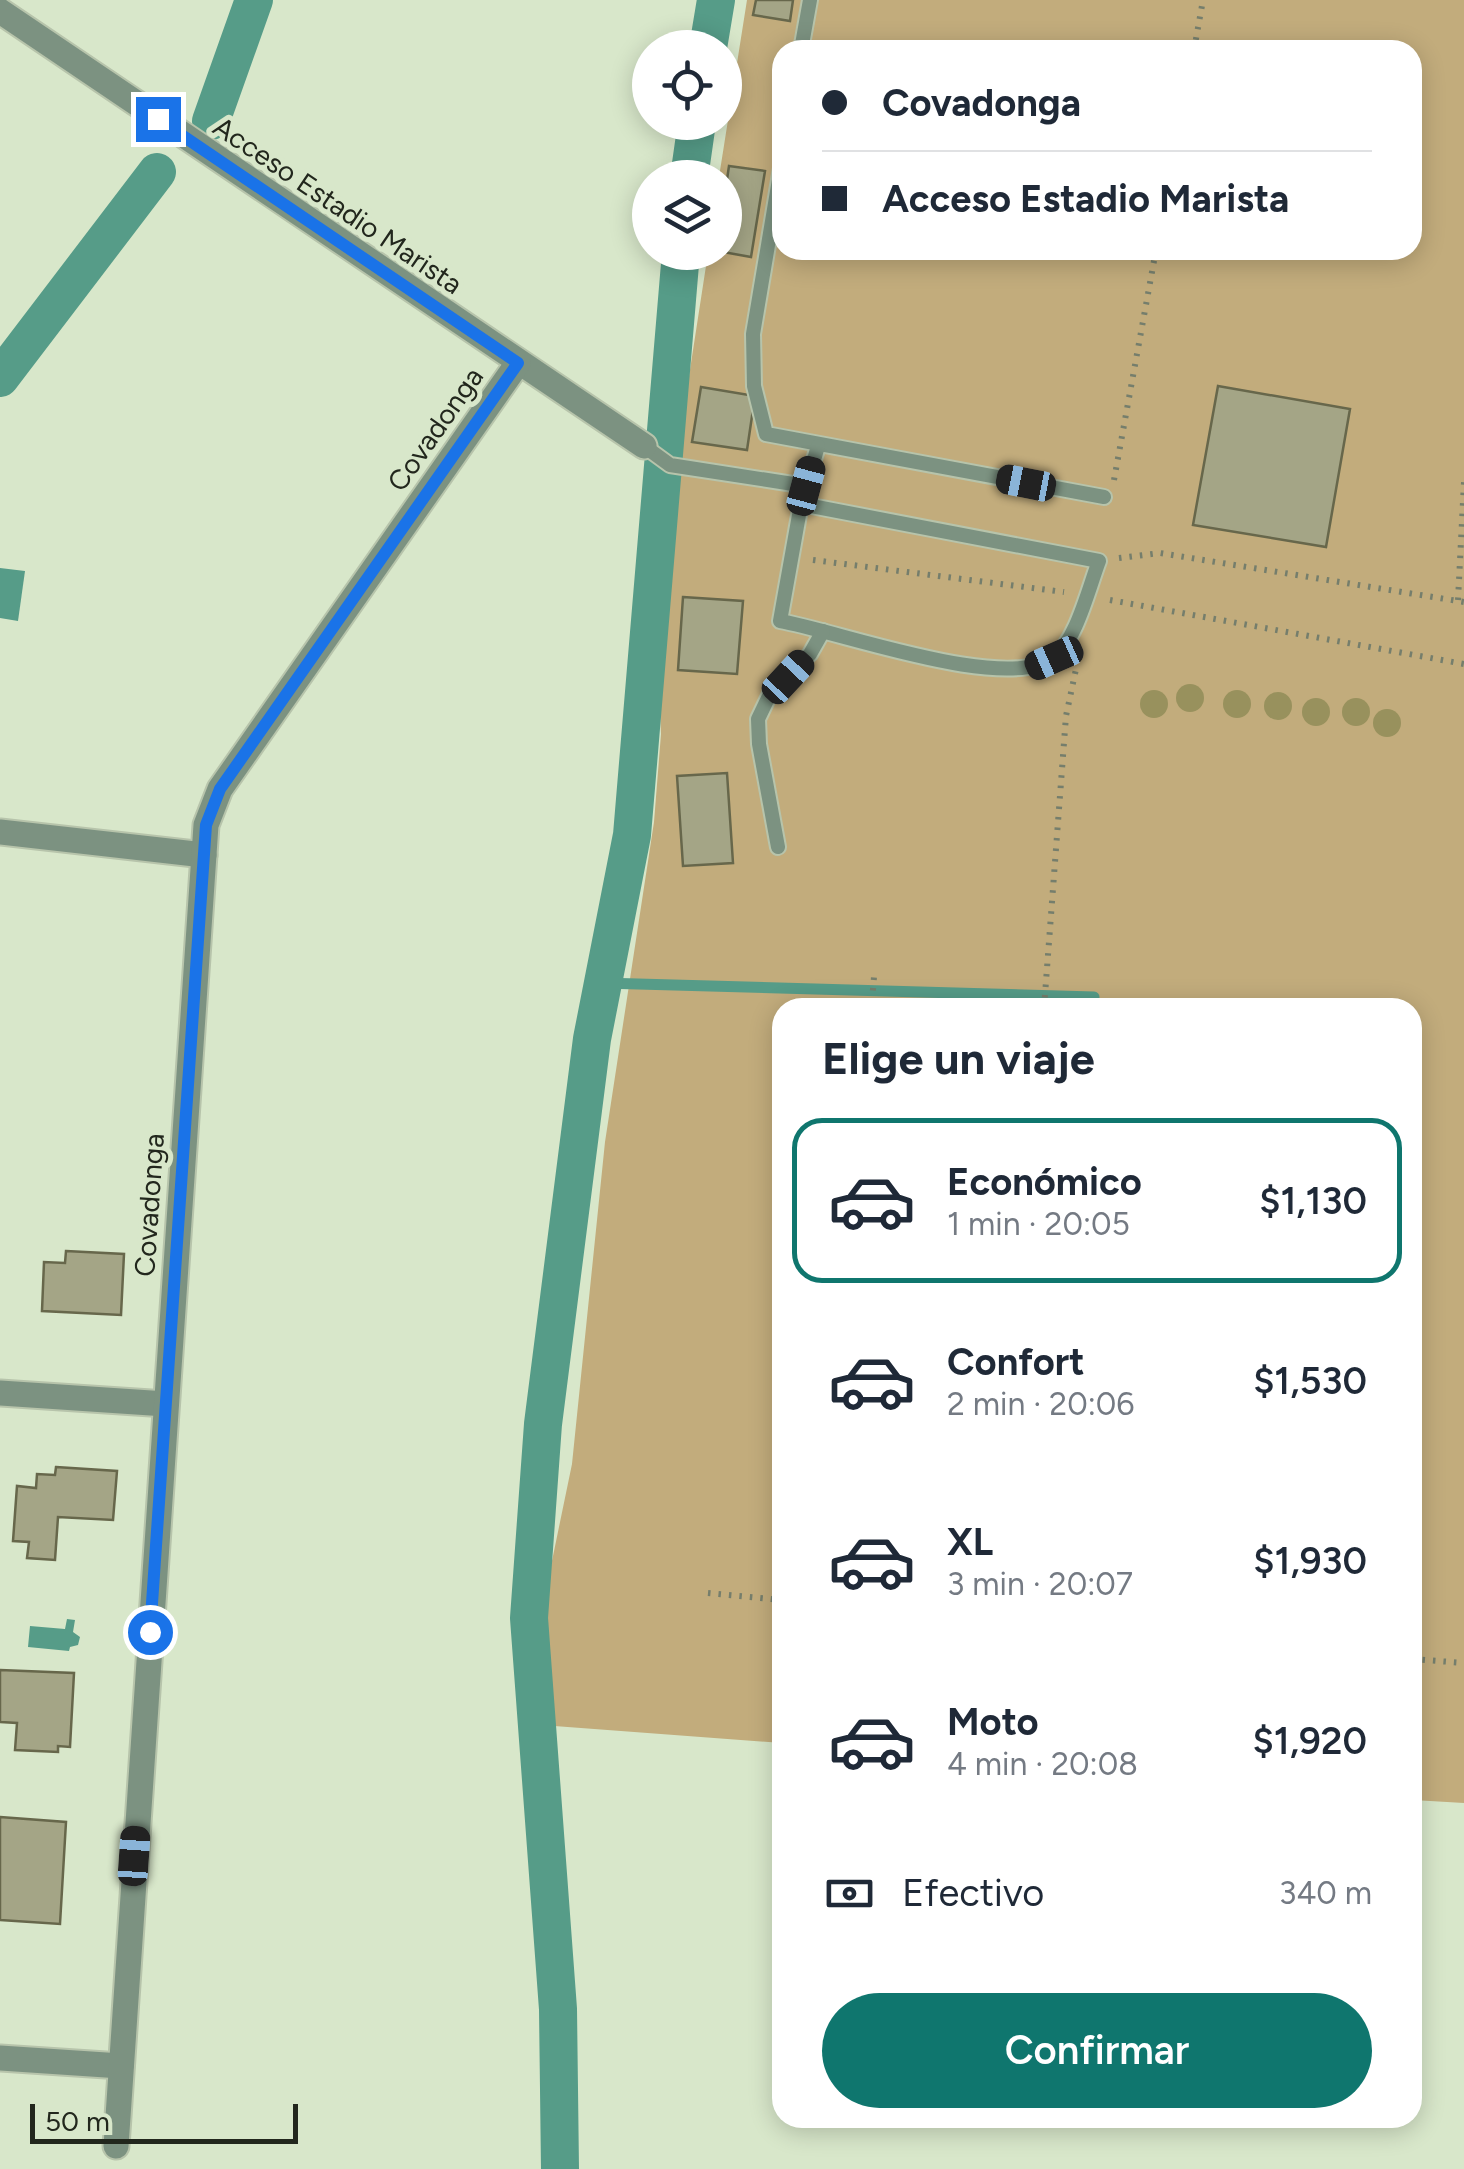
<!DOCTYPE html>
<html lang="es">
<meta charset="utf-8">
<style>
body{margin:0;font-family:Figtree,sans-serif;background:#f6f6f7;color:#1f2937;height:100vh;display:flex;flex-direction:column;font-size:38px;white-space:nowrap}
*{box-sizing:border-box;margin:0}
p{font-size:32px;color:#747a83}
.icon{flex:none;width:55px;height:55px;fill:none;stroke:currentColor;stroke-width:2;stroke-linecap:round;stroke-linejoin:round}
.map{position:relative;flex:1;overflow:hidden}
.panel{position:absolute;left:772px;top:998px;width:650px;height:1130px;display:flex;flex-direction:column;background:#fff;border-radius:30px;box-shadow:0 5px 25px #0003}
.panel>*{flex:none}
.hud{position:absolute;left:772px;top:40px;width:650px;height:220px;border-radius:30px;box-shadow:0 5px 25px #0003;display:grid;align-content:center;height:220px;padding:0 50px;background:#fff}
.buttons{position:absolute;left:632px;top:30px;display:grid;gap:20px}
.buttons a{display:grid;place-items:center;width:110px;height:110px;border-radius:50%;background:#fff;box-shadow:0 5px 25px #0003;font-size:50px}
.scale{position:absolute;left:30px;bottom:25px;width:268px;box-sizing:border-box;padding-left:10px;border:5px solid #22271d;border-top:0;font-size:28px;line-height:35px;white-space:nowrap;color:#22271d;-webkit-text-stroke:8px #d8e7ca;paint-order:stroke}
.end{position:absolute;width:45px;height:45px;margin:-22px;border:12px solid #1a73e8;background:#fff;box-shadow:0 0 0 5px #fff}
.from{border-radius:50%}
.car{position:absolute;width:30px;height:60px;margin:-30px -15px;border-radius:12px;box-shadow:0 0 8px 2px #0007;background:linear-gradient(#222 24%,#8ab4d8 0 40%,#222 0 76%,#8ab4d8 0 86%,#222 0)}
.hud b{display:flex;align-items:center;gap:35px;height:95px;font-size:38px}
.hud b+b{border-top:2px solid #e0e1e3}
.hud i{width:25px;height:25px;background:#1f2937}
ul{padding:0;list-style:none}
li{display:flex;align-items:center;gap:30px;height:165px;margin:0 20px 15px;padding:0 30px;border:5px solid transparent;border-radius:30px}
li div{flex:1}
li b{display:block;font-size:38px}
li em{font-style:normal;font-weight:600}
li.current{border-color:#0f766e}
li>.icon{width:90px;height:90px;stroke-width:1.5}
h2{padding:0 50px;font-size:45px;line-height:120px}
.pay{display:flex;align-items:center;gap:25px;height:110px;padding:0 50px;font-size:38px}
.pay p{margin-inline-start:auto}
.button{display:flex;gap:20px;margin-top:auto;padding:20px 50px}
.button a{flex:1;height:115px;border-radius:60px;background:#0f766e;color:#fff;font-size:40px;font-weight:600;line-height:115px;text-align:center}
.map>svg:first-child{display:block}
.green{fill:#c2ac7c;fill-rule:evenodd}
.water{fill:#569c88}
.lines{fill:none;stroke-linecap:round;stroke-linejoin:round}
.stream{stroke:#569c88;stroke-width:11}
.canal{stroke:#569c88;stroke-width:38}
.building{fill:#a4a586;stroke:#67674b;stroke-width:2.5}
.service-casing{stroke:#b7c4ab;stroke-width:18}
.minor-casing{stroke:#b7c4ab;stroke-width:29}
.path{stroke:#757e6c;stroke-width:6;stroke-dasharray:2.5 8;stroke-linecap:butt}
.service{stroke:#7c9281;stroke-width:14}
.minor{stroke:#7c9281;stroke-width:25}
.tree{fill:#98915d}
.route{stroke:#1a73e8;stroke-width:12}
.labels{text-anchor:middle;stroke-width:10;stroke-linejoin:round;paint-order:stroke}
.street-label{font-size:28px;fill:#22271d;stroke:#d8e7ca}
</style>
<div class="map">
<svg width="1464" height="2169" viewBox="0 0 1464 2169">
<rect width="100%" height="100%" fill="#d8e7ca"/>
<!-- green -->
<path class="green" d="M747 0H1464V1803L1413 1800 1412 1008H782V1743L541 1725 540 1619 572 1464 605 1142 654 822 661 734 653 551 657 517 683 415 708 253 725 252V178L719 177ZM782 50H1412V250H782Z"/>
<!-- water -->
<g class="water">
<polygon points="0,568 25,571 18,621 0,618"/>
<polygon points="67,1619 75,1620 73,1632 80,1637 78,1645 70,1647 69,1651 28,1647 30,1626 65,1629"/>
</g>
<g class="lines">
<!-- stream -->
<polyline class="stream" points="602,983 1094,997"/>
<!-- canal -->
<g class="canal">
<polyline points="708,48 716,0"/>
<polyline points="211,121 254,0"/>
<polyline points="689,178 697,122"/>
<polyline points="0,378 157,172"/>
<polyline points="560,2169 558,2009 529,1618 543,1424 592,1039 632,835 681,252"/>
</g>
</g>
<!-- building -->
<g class="building">
<polygon points="756,0 793,0 790,21 753,15"/>
<polygon points="729,166 765,171 751,257 723,252 725,193"/>
<polygon points="1218,386 1350,409 1326,547 1193,525"/>
<polygon points="701,387 755,396 747,450 692,442"/>
<polygon points="683,597 743,601 737,674 678,670"/>
<polygon points="727,773 733,863 683,866 677,776"/>
<polygon points="66,1251 124,1254 121,1315 42,1311 44,1262 65,1263"/>
<polygon points="56,1467 117,1471 113,1520 58,1517 55,1560 27,1558 29,1542 13,1541 17,1486 36,1488 37,1474 55,1475"/>
<polygon points="0,1670 74,1673 70,1747 58,1746 58,1752 15,1750 17,1723 0,1722"/>
<polygon points="0,1817 66,1822 60,1924 0,1920"/>
</g>
<g class="lines">
<!-- service casing -->
<g class="service-casing">
<g id="service">
<polyline points="801,50 810,0"/>
<polyline points="782,162 753,334 754,386 766,434 1104,497"/>
<polyline points="644,446 670,465 806,486"/>
<path d="M801 504 1099 561C1089 587 1076 642 1053 658 1005 693 838 631 780 621L801 504 818 446"/>
<polyline points="778,847 759,744 758,719 770,694 810,654 823,631"/>
</g>
</g>
<!-- minor casing -->
<g class="minor-casing">
<g id="minor">
<polyline points="0,11 644,446"/>
<polyline points="0,832 204,855"/>
<polyline points="0,1393 166,1404"/>
<polyline points="0,2058 121,2066"/>
<polyline points="116,2146 206,825 220,789 518,363"/>
</g>
</g>
<!-- path -->
<g class="path">
<polyline points="1194,50 1203,0"/>
<polyline points="1114,480 1156,250"/>
<polyline points="1119,558 1160,553 1464,602"/>
<polyline points="813,560 1064,592"/>
<polyline points="1110,600 1464,664"/>
<polyline points="1458,600 1464,482"/>
<polyline points="872,1001 874,977"/>
<polyline points="1044,1008 1066,716 1076,669"/>
<polyline points="708,1593 782,1600"/>
<polyline points="1412,1659 1464,1663"/>
</g>
<!-- service -->
<use href="#service" class="service"/>
<!-- minor -->
<use href="#minor" class="minor"/>
</g>
<!-- trees -->
<g class="tree">
<circle cx="1190" cy="698" r="14"/>
<circle cx="1154" cy="704" r="14"/>
<circle cx="1237" cy="704" r="14"/>
<circle cx="1278" cy="706" r="14"/>
<circle cx="1316" cy="712" r="14"/>
<circle cx="1356" cy="712" r="14"/>
<circle cx="1387" cy="723" r="14"/>
</g>
<g class="lines">
<!-- route -->
<polyline class="route" points="150,1632 206,825 220,789 518,363 158,119"/>
</g>
<g class="labels">
<!-- street labels -->
<g class="street-label">
<text transform="translate(338 205) rotate(34)" y="10">Acceso Estadio Marista</text>
<text transform="translate(435 429) rotate(-55)" y="10">Covadonga</text>
<text transform="translate(149 1205) rotate(-86)" y="10">Covadonga</text>
</g>
</g>
</svg>
<div class="buttons">
<a><svg class="icon" aria-label="locate" viewBox="0 0 24 24"><circle cx="12" cy="12" r="6"/><path d="M12 2v4M12 18v4M2 12h4M18 12h4"/></svg></a>
<a><svg class="icon" aria-label="layers" viewBox="0 0 24 24"><path d="M12 4l9 5-9 5-9-5zM3 14l9 5 9-5"/></svg></a>
</div>
<div class="scale">50 m</div>
<i class="end from" style="left:150px;top:1632px"></i>
<i class="end" style="left:158px;top:119px"></i>
<i class="car" style="left:1026px;top:483px;rotate:281deg"></i>
<i class="car" style="left:806px;top:486px;rotate:15deg"></i>
<i class="car" style="left:1054px;top:658px;rotate:246deg"></i>
<i class="car" style="left:788px;top:677px;rotate:43deg"></i>
<i class="car" style="left:134px;top:1856px;rotate:4deg"></i>
<div class="hud">
<b><i class="from"></i>Covadonga</b>
<b><i></i>Acceso Estadio Marista</b>
</div>
<section class="panel">
<h2>Elige un viaje</h2>
<ul>
<li class="current"><svg class="icon" aria-label="car" viewBox="0 0 24 24"><path d="M5 17H2v-5l4-1 3-4h7l3 4 3 1v5h-3M9 17h6M6 11h13"/><circle cx="7" cy="17" r="2"/><circle cx="17" cy="17" r="2"/></svg><div><b>Económico</b><p>1 min · 20:05</p></div><em>$1,130</em></li>
<li><svg class="icon" aria-label="car" viewBox="0 0 24 24"><path d="M5 17H2v-5l4-1 3-4h7l3 4 3 1v5h-3M9 17h6M6 11h13"/><circle cx="7" cy="17" r="2"/><circle cx="17" cy="17" r="2"/></svg><div><b>Confort</b><p>2 min · 20:06</p></div><em>$1,530</em></li>
<li><svg class="icon" aria-label="car" viewBox="0 0 24 24"><path d="M5 17H2v-5l4-1 3-4h7l3 4 3 1v5h-3M9 17h6M6 11h13"/><circle cx="7" cy="17" r="2"/><circle cx="17" cy="17" r="2"/></svg><div><b>XL</b><p>3 min · 20:07</p></div><em>$1,930</em></li>
<li><svg class="icon" aria-label="car" viewBox="0 0 24 24"><path d="M5 17H2v-5l4-1 3-4h7l3 4 3 1v5h-3M9 17h6M6 11h13"/><circle cx="7" cy="17" r="2"/><circle cx="17" cy="17" r="2"/></svg><div><b>Moto</b><p>4 min · 20:08</p></div><em>$1,920</em></li>
</ul>
<div class="pay"><svg class="icon" aria-label="cash" viewBox="0 0 24 24"><path d="M3 7h18v10H3z"/><circle cx="12" cy="12" r="2"/></svg>Efectivo<p>340 m</p></div>
<div class="button"><a>Confirmar</a></div>
</section>
</div>
